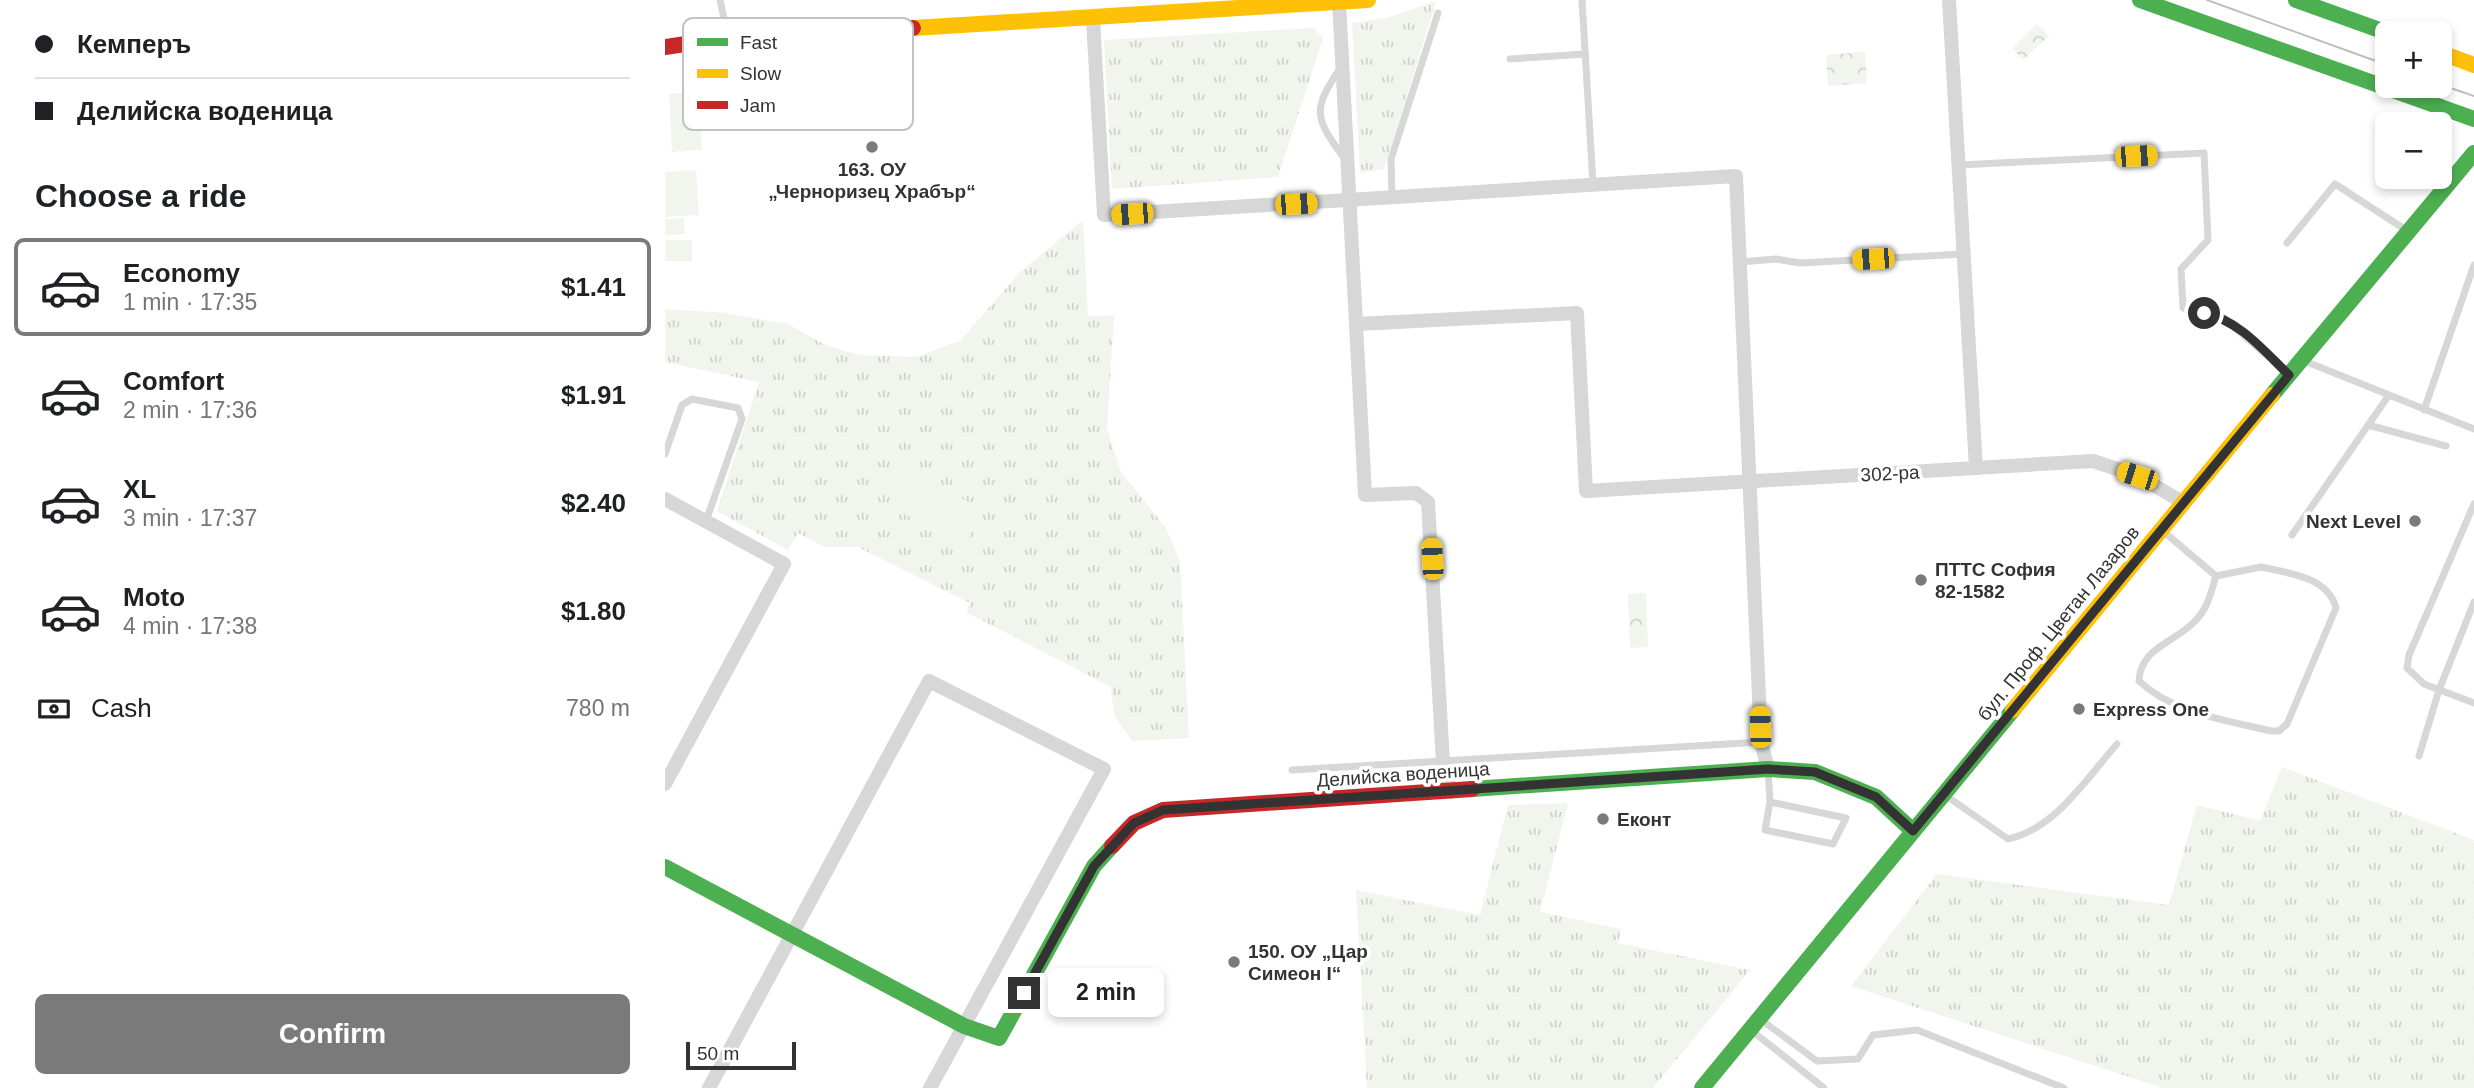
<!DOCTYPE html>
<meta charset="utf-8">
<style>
body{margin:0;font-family:Arial,sans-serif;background:#f6f6f6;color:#202124;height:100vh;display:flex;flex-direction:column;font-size:26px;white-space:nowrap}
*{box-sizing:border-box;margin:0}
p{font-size:23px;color:#757577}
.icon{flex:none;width:38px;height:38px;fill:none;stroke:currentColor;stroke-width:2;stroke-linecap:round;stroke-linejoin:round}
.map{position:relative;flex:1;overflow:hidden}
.sheet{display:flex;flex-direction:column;background:#fff;width:665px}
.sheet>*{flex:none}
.banner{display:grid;align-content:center;height:154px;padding:0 35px;background:#fff}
.buttons{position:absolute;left:1710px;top:21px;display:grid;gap:14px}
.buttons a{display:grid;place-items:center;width:77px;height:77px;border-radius:10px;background:#fff;box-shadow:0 4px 10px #0003;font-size:35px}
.scale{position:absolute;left:21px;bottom:18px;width:110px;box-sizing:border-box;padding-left:7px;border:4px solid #333;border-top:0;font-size:19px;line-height:24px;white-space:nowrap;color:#333;-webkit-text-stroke:5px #fff;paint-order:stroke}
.end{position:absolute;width:32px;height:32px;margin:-16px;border:9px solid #333;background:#fff;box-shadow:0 0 0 4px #fff}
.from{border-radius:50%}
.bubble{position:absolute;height:49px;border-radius:10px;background:#fff;box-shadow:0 4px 10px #0003;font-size:23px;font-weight:800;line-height:49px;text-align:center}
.car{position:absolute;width:21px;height:42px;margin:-21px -10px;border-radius:9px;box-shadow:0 0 5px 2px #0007;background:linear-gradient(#f5c518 24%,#345 0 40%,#f5c518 0 76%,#345 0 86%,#f5c518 0)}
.banner b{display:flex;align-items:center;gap:24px;height:66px;font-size:26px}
.banner b+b{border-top:2px solid #e0e0e0}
.banner i{width:18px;height:18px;background:#202124}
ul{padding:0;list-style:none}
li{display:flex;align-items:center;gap:21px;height:98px;margin:0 14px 10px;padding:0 21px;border:4px solid transparent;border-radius:10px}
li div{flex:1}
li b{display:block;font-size:26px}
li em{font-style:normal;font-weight:800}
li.active{border-color:#7a7a7a}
li>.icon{width:63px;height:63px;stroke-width:1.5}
h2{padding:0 35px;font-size:32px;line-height:84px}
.pay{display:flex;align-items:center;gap:18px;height:77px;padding:0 35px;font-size:26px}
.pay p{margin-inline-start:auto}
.button{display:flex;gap:14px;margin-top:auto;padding:14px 35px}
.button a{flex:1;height:80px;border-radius:10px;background:#7a7a7a;color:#fff;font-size:28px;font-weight:800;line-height:80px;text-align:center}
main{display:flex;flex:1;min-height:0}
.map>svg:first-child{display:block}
.grass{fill:url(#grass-tufts)}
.park{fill:url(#park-crowns)}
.garden{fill:#f1f5ed}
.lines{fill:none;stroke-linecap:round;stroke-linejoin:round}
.lane{stroke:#d7d7d7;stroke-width:7}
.street{stroke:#d7d7d7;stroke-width:14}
.fast{stroke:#4caf50;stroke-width:16}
.slow{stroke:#ffc107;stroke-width:16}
.jam{stroke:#c62828;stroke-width:16}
.tram{stroke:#bebebe;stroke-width:2}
.route{stroke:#333;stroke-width:9}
.poi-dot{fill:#7a7a7a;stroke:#fff;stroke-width:2.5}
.labels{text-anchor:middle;stroke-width:7;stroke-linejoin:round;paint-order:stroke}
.poi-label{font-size:19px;font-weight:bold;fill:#333;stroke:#fff;text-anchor:start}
.street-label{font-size:19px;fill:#333;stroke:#fff}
.key{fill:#fff;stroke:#c2c2c2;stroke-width:2}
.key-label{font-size:19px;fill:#333}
</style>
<main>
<section class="sheet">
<div class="banner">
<b><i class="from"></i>Кемперъ</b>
<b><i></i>Делийска воденица</b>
</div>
<h2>Choose a ride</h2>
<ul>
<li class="active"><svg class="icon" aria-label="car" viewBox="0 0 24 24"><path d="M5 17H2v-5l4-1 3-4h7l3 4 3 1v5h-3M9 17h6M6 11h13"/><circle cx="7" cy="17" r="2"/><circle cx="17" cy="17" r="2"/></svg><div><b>Economy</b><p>1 min · 17:35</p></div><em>$1.41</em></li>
<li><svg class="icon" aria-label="car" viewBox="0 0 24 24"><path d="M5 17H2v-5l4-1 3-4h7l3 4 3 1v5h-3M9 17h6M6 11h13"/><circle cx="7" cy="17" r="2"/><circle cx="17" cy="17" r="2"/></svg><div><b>Comfort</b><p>2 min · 17:36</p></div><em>$1.91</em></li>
<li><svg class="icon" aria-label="car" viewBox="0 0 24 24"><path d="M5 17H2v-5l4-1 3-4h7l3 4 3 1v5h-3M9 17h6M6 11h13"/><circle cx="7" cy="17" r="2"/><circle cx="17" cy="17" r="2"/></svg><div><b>XL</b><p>3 min · 17:37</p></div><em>$2.40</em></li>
<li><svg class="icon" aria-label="car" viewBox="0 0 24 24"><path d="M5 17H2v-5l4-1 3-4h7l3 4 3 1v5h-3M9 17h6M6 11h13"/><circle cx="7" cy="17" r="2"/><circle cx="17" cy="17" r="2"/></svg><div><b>Moto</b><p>4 min · 17:38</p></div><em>$1.80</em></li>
</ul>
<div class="pay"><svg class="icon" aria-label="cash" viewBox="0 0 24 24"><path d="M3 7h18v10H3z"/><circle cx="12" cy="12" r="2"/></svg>Cash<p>780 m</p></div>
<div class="button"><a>Confirm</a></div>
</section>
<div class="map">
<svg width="1809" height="1088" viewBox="0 0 1809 1088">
<defs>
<pattern id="grass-tufts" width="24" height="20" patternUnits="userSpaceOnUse" patternTransform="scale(1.75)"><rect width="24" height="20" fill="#f1f5ed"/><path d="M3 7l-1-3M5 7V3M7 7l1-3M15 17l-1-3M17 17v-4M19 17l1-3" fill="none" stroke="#cfd2cc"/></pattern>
<pattern id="park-crowns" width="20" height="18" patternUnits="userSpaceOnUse" patternTransform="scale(1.75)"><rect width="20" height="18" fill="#f1f5ed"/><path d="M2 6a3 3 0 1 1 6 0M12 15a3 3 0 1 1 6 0" fill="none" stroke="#cfd2cc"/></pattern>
</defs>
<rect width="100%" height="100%" fill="#fff"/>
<!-- grass -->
<g class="grass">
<polygon points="771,1 719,169 695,173 687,23 722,18"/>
<polygon points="648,28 658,38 613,177 447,189 439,40"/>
<polygon points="418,220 423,316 449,315 442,429 456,472 501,528 515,561 524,738 467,741 449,715 446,687 301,612 305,603 193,547 160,547 133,533 123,550 52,511 94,382 0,362 0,309 60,313 123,324 162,346 195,355 251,357 295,341 353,274"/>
<polygon points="1617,767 1809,840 1809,1088 1498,1088 1186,986 1272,874 1504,905 1532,805 1595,821"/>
<polygon points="903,803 875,912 956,929 953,943 1085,970 988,1088 702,1088 691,890 815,915 843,805"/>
</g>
<!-- park -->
<g class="park">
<polygon points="1372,24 1384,36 1358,60 1347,48"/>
<polygon points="1200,52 1202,83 1163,86 1161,55"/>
<polygon points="981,593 983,647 965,648 963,594"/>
</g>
<!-- garden -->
<g class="garden">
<polygon points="33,92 37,150 7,152 4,94"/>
<polygon points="31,170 34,215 0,217 0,172"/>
<polygon points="19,218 20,234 0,235 0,219"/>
<rect x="0" y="240" width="27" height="21"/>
<polygon points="240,469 317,509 299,545 222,505"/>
</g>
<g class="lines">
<!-- lane -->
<g class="lane">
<polyline points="55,0 60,23"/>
<polyline points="917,0 928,184"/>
<polyline points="845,59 920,54"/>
<path d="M676 67C647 110 649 117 679 158"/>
<polyline points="1294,165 1539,153 1543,240 1516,269 1518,308 1559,318 1623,374"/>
<polyline points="727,197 726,159 773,13"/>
<polyline points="1622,243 1670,184 1741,230"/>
<polyline points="1075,262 1111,259 1135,263 1298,254"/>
<polyline points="1637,360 1809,429"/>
<polyline points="1759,410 1809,265"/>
<polyline points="1703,425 1781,446"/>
<polyline points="0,454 17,405 27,399 73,408 77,419 41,521"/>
<polyline points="1809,504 1744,655 1742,668 1759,684 1809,703"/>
<polyline points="1498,531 1551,576"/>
<polyline points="1627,535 1724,395"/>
<path d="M1596 567C1622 573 1663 576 1671 608L1622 724 1614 731H1606C1561 720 1509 714 1474 681 1475 647 1512 642 1531 620 1543 608 1546 592 1551 576Z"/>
<polyline points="1754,756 1774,690 1809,602"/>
<polyline points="1103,769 1105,802 1100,830 1168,844 1181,818 1105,802"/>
<polyline points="627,770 1096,742"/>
<path d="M1280 795 1343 839C1390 829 1421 779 1452 744"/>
<polyline points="1095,1019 1152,1061 1193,1059 1208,1035 1252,1030 1399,1088"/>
<polyline points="1086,1030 1159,1088"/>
</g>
<!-- street -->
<g class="street">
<polyline points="1284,0 1311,468"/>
<polyline points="674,2 700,495 751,493 763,502 778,762 786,792"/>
<polyline points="428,19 439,215 1071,176 1096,742 1103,769"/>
<polyline points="691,324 912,313 921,491 1428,461 1473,476 1519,503"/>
<polyline points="0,499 119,564 0,784"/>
<polyline points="44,1088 264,681 439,769 265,1088"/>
</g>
<!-- fast -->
<g class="fast">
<polyline points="1475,0 1809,119"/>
<polyline points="1631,0 1723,33"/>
<polyline points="1607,395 1809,153"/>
<polyline points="807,789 1103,769 1150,772 1211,797 1248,831"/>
<polyline points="0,867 299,1026 334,1038 429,866 447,846"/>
<polyline points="1037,1088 1348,710"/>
</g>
<!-- slow -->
<g class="slow">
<polyline points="248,28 703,0"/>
<polyline points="1774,52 1809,65"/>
<polyline points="1348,710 1607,395"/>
</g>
<!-- jam -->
<g class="jam">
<polyline points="0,47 47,40 248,28"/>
<polyline points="447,846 469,823 498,810 807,789"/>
</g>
<!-- tram -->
<g class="tram">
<polyline points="1542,0 1722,65"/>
<polyline points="1774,84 1809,96"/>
</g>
</g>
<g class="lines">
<!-- route -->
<path class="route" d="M359 993 429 866 469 823 498 810 1103 769 1150 772 1211 797 1248 831 1624 375C1598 350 1575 321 1539 313"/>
</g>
<!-- markers -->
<g class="poi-dot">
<circle cx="207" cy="147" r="7"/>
<circle cx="1750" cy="521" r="7"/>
<circle cx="1256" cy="580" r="7"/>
<circle cx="1414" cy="709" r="7"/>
<circle cx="938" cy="819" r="7"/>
<circle cx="569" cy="962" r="7"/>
</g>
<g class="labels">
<!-- poi labels -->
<g class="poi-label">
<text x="207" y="176" text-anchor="middle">163. ОУ<tspan x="207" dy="22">„Черноризец Храбър“</tspan></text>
<text x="1736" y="528" text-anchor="end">Next Level</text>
<text x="1270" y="576">ПТТС София<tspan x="1270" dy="22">82-1582</tspan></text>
<text x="1428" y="716">Express One</text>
<text x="952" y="826">Еконт</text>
<text x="583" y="958">150. ОУ „Цар<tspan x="583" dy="22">Симеон I“</tspan></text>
</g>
<!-- street labels -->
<g class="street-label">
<text transform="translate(1225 473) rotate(-3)" y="7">302-ра</text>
<text transform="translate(1393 623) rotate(-51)" y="7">бул. Проф. Цветан Лазаров</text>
<text transform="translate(738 774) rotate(-4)" y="7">Делийска воденица</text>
</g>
</g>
<!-- legend -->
<rect x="18" y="18" width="230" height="112" rx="10" class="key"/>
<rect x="32" y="38" width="31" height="8" fill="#4caf50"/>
<rect x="32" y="69" width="31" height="9" fill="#ffc107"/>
<rect x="32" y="101" width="31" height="8" fill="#c62828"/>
<g class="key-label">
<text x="75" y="49">Fast</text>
<text x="75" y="80">Slow</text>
<text x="75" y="112">Jam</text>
</g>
</svg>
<div class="buttons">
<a>+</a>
<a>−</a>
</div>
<div class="scale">50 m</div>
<i class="end from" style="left:1539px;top:313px"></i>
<i class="end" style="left:359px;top:993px"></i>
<div class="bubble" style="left:383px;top:968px;width:116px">2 min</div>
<i class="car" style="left:1471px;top:156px;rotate:87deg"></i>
<i class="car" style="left:631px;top:204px;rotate:87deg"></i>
<i class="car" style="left:467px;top:214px;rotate:266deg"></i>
<i class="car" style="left:1208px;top:259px;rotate:267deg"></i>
<i class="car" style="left:1472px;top:476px;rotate:288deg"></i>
<i class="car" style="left:767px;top:559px;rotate:357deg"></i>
<i class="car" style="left:1095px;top:727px;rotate:358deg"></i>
</div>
</main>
